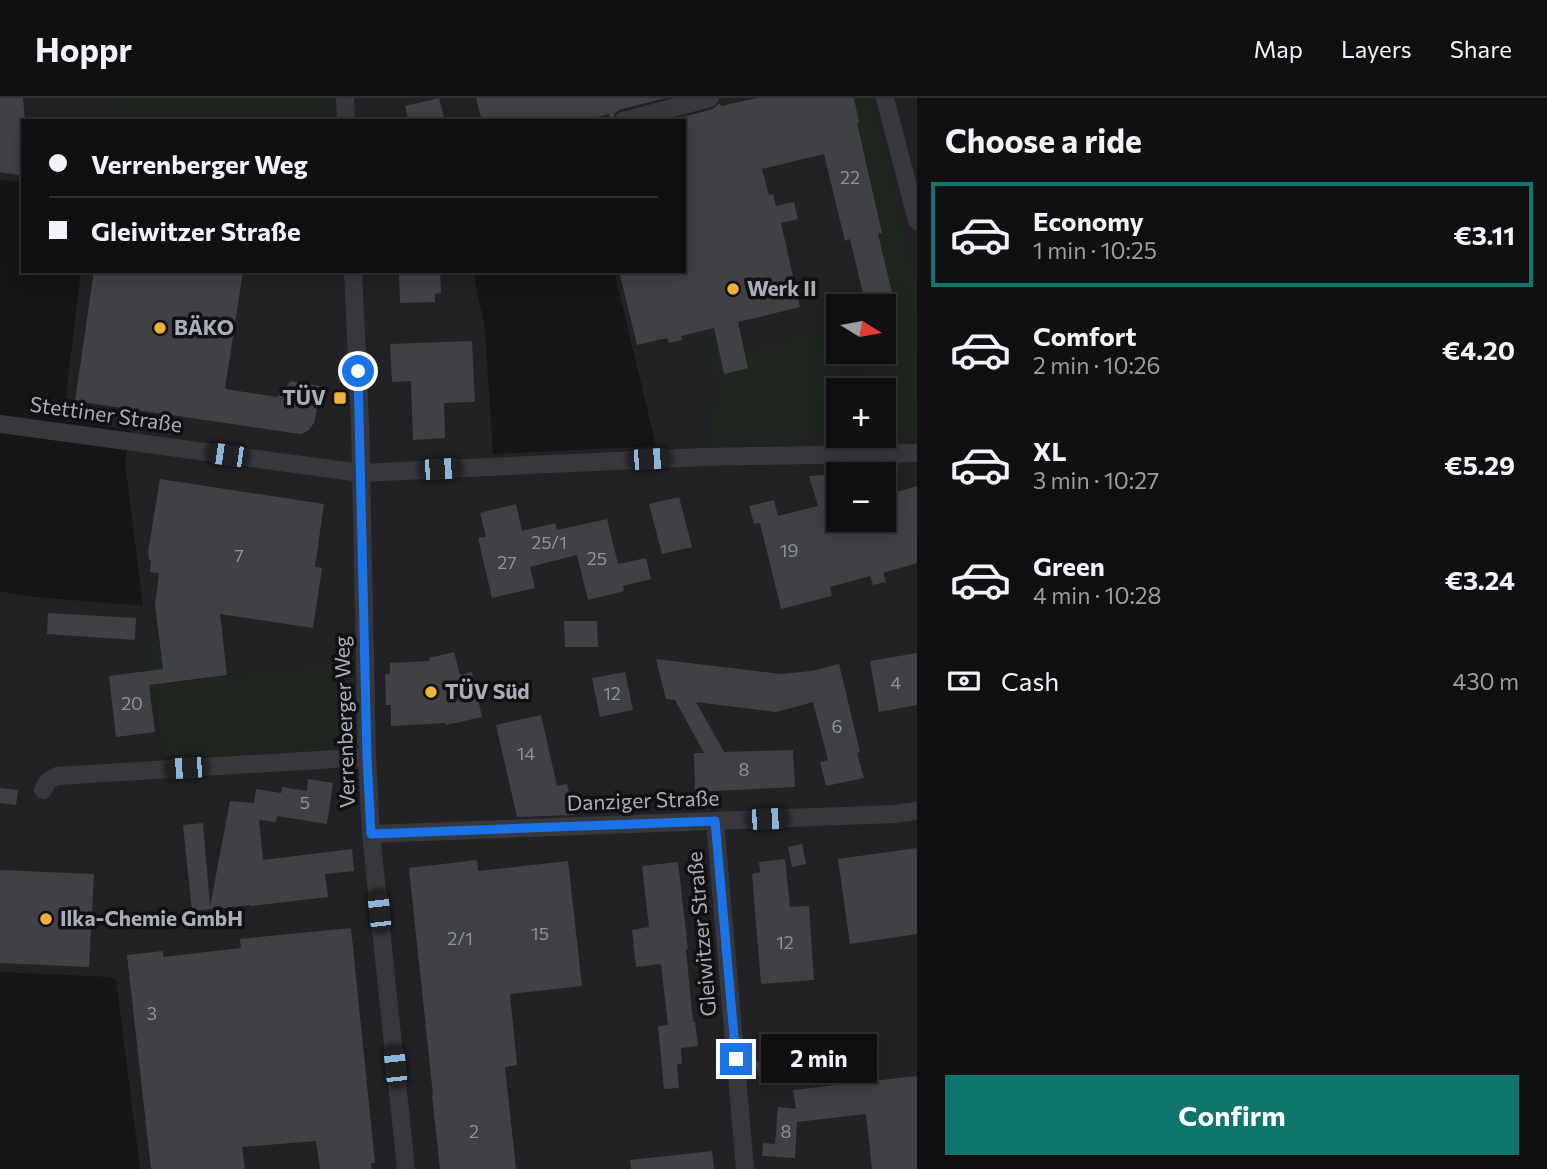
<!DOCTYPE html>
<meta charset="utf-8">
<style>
body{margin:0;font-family:Commissioner,sans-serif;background:#1e1e20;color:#f1f3f6;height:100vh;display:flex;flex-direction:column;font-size:26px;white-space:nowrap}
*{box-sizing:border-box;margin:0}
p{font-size:23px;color:#9c9d9f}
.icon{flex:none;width:38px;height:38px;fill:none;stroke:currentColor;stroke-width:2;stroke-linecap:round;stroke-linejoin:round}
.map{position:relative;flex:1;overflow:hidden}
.panel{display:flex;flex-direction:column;background:#101012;width:630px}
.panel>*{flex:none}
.hud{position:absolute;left:21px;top:21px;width:665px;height:154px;border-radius:0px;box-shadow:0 4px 18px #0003,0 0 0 2px #303032;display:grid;align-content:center;height:154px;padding:0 28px;background:#101012}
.needle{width:46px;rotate:101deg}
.buttons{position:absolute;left:826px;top:196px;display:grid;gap:14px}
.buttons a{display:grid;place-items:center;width:70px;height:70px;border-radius:0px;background:#101012;box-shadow:0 4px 18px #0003,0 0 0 2px #303032;font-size:35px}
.end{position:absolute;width:32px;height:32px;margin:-16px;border:9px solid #1a73e8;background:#fff;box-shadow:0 0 0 4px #fff}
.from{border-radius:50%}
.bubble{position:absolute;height:49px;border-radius:0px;background:#101012;box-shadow:0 4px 18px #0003,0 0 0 2px #303032;font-size:23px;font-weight:700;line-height:49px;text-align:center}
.car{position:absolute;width:21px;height:42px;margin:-21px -10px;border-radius:9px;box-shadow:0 0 5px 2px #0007;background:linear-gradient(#222 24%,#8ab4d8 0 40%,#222 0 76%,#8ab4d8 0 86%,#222 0)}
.hud b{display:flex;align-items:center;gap:24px;height:66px;font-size:26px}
.hud b+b{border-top:2px solid #303032}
.hud i{width:18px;height:18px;background:#f1f3f6}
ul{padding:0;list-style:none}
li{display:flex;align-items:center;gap:21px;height:105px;margin:0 14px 10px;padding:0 14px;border:4px solid transparent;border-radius:0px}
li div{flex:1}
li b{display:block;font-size:26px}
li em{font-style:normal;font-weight:700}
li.active{border-color:#0f766e}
li>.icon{width:63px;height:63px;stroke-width:1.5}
h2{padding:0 28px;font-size:32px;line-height:84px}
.pay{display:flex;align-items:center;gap:18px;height:77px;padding:0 28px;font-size:26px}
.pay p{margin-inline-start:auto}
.button{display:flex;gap:14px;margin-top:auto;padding:14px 28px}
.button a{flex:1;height:80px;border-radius:0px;background:#0f766e;color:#fff;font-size:28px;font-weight:700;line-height:80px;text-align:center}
header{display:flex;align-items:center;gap:42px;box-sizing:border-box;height:98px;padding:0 35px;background:#101012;border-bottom:2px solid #303032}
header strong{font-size:33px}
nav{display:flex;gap:38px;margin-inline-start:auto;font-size:24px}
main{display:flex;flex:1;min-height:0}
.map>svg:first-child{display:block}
.built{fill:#222225;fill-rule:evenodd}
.green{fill:#1e261f}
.building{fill:#404145}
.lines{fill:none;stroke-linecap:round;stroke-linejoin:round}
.minor{stroke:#37383d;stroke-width:18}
.route{stroke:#1a73e8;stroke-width:9}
.poi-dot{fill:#f2b134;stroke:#111113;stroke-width:2.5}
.labels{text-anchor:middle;stroke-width:7;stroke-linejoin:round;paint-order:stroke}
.number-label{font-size:18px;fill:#8e929b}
.poi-label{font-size:21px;font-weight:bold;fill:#a8adb8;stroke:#111113;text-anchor:start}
.street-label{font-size:21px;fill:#a8adb8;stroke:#111113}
</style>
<header>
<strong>Hoppr</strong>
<nav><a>Map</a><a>Layers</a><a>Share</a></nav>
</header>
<main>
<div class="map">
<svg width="917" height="1071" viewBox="0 0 917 1071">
<rect width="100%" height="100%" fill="#161618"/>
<!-- built -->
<g class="built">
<polygon points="0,0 112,0 114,23 23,23 23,85 0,81"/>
<path d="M329 0H917V1071H140L116 882 109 879 0 874V493L25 498 143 508 125 365 130 332 63 322 81 173H473L485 232 493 356 656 348 614 173H684V23H330ZM838 208H884V254H838ZM838 292H884V338H838ZM838 376H884V422H838ZM157 531 165 586 319 564 348 569 163 660 146 535Z"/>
</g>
<!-- green -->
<g class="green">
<polygon points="112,0 329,0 330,23 114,23"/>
<polygon points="854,0 872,0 917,188 917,335 886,341 884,333 884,292 872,292 861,254 884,254 884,223 897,220 878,136 882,135 857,25 859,24"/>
<polygon points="832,229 846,292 838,292 838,338 857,338 857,341 713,349 707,307 719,304 706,243 716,239 725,276 748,270 744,251"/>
<polygon points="157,531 166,586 319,564 349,569 354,632 349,644 339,651 163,660 146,535"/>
</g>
<!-- building -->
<g class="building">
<polygon points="0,0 23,0 25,23 23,23 23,78 0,74"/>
<polygon points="439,0 445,23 409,23 405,8"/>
<polygon points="476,0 665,0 619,12 615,15 612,23 610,23 609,16 583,23 482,23"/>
<polygon points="757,0 854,0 859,24 857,25 882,135 878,136 898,220 884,223 884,208 866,208 850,141 845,143 824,56 762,71 769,97 773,96 776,108 794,104 798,121 781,125 800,209 738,224 748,270 724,276 714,230 681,238 682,242 669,245 667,240 637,247 619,173 684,173 684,23 668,23 713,11 720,5 721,8"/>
<polygon points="94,173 243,173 225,291 277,299 291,283 320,288 312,296 317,311 314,325 309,332 301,336 293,335 75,303"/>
<polygon points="399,173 440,173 441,195 435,196 435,204 400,205"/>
<polygon points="472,243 475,304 444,305 445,340 413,342 411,283 392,284 390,246"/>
<polygon points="838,376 838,422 884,422 884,398 917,388 917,465 883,475 886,484 873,487 870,478 830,489 832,498 781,511 760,425 754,426 749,408 774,402 778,418 818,408 809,378"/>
<polygon points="160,381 324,406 315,469 322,470 313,530 220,516 227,577 149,587 155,634 116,639 109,578 163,571 155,507 159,475 150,474 151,462 149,462 148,454"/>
<polygon points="679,399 692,449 662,456 649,406"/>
<polygon points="516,406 522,433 555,425 557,432 607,421 618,466 646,460 651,481 623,488 624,493 588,502 577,457 530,469 535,490 492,500 478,440 486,439 480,415"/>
<polygon points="48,515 136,520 135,542 47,536"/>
<polygon points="564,523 597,523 598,549 565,549"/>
<polygon points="454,554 460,577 472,574 482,619 446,627 445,625 391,628 391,607 386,607 385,576 390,576 390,565 430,563 429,560"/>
<polygon points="917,555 917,607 879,614 870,563"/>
<polygon points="656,561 781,576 812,573 839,566 860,654 857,655 864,680 826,688 820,664 828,662 813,604 776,614 696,604 724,654 793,652 795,689 695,694 694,655 704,655 675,602 666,601"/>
<polygon points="625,574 633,612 600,619 592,580"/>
<polygon points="541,617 557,688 567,686 574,717 517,719 496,627"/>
<polygon points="308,681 333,685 327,726 277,718 276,724 259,722 263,762 352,751 354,773 325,776 328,799 251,808 250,807 192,813 183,727 203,725 210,809 230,703 254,705 256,691 281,695 282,689 307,693"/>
<polygon points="0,690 18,692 16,707 0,705"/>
<polygon points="802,746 806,766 792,769 788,749"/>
<polygon points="917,750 917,836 850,846 838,761"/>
<polygon points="785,761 790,809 809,808 814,882 761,886 752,776 760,774 759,764"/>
<polygon points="477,762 478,773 568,763 582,888 510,896 517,967 505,969 516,1071 440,1071 432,997 433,997 409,770"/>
<polygon points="678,764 688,851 686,851 693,924 695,924 698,948 681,950 682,966 677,966 679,990 664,991 658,928 668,927 661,866 636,869 632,832 649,829 642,768"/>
<polygon points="0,772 94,776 89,869 0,865"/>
<polygon points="351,830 375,1065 371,1065 372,1071 320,1071 316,1043 242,1049 245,1071 151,1071 127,857 163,853 163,859 241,850 240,841"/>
<polygon points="775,957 780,971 759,978 755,964"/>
<polygon points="917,978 917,1071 872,1071 866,1016 797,1024 795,1060 762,1058 763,1045 775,1046 778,1009 796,1011 793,992"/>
<polygon points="712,1053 714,1071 631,1071 630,1062"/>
</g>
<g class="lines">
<!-- minor -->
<g class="minor">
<polyline points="345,0 346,23"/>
<polyline points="885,0 917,123"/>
<polyline points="623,23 710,0"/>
<polyline points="353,173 360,323 367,659 371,736 406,1071"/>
<polyline points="0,326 361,375 702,359 917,355"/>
<polyline points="43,692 48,683 57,678 367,659"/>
<polyline points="715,723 745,1071"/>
<polyline points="371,736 895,716 917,713"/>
</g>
</g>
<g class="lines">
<!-- route -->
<polyline class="route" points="358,273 367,659 371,736 715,723 736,961"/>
</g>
<!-- markers -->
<g class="poi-dot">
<circle cx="733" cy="191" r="7"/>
<circle cx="160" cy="230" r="7"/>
<rect x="333" y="293" width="14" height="14" rx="3.5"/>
<circle cx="431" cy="594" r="7"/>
<circle cx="46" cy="821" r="7"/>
</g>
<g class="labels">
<!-- number labels -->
<g class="number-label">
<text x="850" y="86">22</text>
<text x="549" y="451">25/1</text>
<text x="789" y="459">19</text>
<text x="239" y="464">7</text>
<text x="597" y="467">25</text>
<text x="507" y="471">27</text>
<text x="896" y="591">4</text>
<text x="612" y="602">12</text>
<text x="132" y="612">20</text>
<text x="837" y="635">6</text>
<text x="526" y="662">14</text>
<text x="744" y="678">8</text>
<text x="305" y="711">5</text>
<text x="540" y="842">15</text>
<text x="460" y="847">2/1</text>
<text x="785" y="851">12</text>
<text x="152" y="922">3</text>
<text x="474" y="1040">2</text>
<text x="786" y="1040">8</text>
</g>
<!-- poi labels -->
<g class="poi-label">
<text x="747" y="198">Werk II</text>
<text x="174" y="237">BÄKO</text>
<text x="326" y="307" text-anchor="end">TÜV</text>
<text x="445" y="601">TÜV Süd</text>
<text x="60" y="828">Ilka-Chemie GmbH</text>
</g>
<!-- street labels -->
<g class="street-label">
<text transform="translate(106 317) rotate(8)" y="7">Stettiner Straße</text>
<text transform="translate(345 624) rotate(-92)" y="7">Verrenberger Weg</text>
<text transform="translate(643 703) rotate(-2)" y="7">Danziger Straße</text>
<text transform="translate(702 836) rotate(-95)" y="7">Gleiwitzer Straße</text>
</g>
</g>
</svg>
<div class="buttons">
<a><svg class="needle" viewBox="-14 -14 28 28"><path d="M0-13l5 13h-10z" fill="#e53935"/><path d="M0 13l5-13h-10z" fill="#9c9d9f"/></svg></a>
<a>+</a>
<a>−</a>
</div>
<i class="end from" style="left:358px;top:273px"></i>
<i class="end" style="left:736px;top:961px"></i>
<div class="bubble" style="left:761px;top:936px;width:116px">2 min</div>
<i class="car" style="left:227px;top:357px;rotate:278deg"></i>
<i class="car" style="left:649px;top:361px;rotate:87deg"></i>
<i class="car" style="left:440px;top:371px;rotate:87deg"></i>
<i class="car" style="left:186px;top:670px;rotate:267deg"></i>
<i class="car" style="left:767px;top:721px;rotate:88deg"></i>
<i class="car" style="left:379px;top:813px;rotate:354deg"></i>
<i class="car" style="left:395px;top:968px;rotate:354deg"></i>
<div class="hud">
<b><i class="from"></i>Verrenberger Weg</b>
<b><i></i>Gleiwitzer Straße</b>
</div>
</div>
<section class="panel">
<h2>Choose a ride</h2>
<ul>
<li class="active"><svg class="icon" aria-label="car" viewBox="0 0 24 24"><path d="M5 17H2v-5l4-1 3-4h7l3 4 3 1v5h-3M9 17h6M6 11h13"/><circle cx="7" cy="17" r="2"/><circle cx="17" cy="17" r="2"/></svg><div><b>Economy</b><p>1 min · 10:25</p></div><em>€3.11</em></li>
<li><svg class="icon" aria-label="car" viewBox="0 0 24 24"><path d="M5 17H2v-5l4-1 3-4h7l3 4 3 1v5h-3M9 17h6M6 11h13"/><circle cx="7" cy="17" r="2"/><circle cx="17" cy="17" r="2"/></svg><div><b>Comfort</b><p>2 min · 10:26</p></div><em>€4.20</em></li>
<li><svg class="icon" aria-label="car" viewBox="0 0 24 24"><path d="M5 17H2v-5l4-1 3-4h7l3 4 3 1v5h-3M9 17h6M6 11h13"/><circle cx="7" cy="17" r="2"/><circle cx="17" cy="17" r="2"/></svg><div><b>XL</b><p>3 min · 10:27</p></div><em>€5.29</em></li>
<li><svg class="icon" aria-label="car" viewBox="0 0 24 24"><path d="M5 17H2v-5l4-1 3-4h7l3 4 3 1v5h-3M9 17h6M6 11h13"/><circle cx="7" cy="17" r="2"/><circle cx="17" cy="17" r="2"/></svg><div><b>Green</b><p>4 min · 10:28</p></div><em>€3.24</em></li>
</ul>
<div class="pay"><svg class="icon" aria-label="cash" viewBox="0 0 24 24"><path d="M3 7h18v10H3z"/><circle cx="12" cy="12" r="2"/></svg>Cash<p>430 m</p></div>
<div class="button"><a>Confirm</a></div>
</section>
</main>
